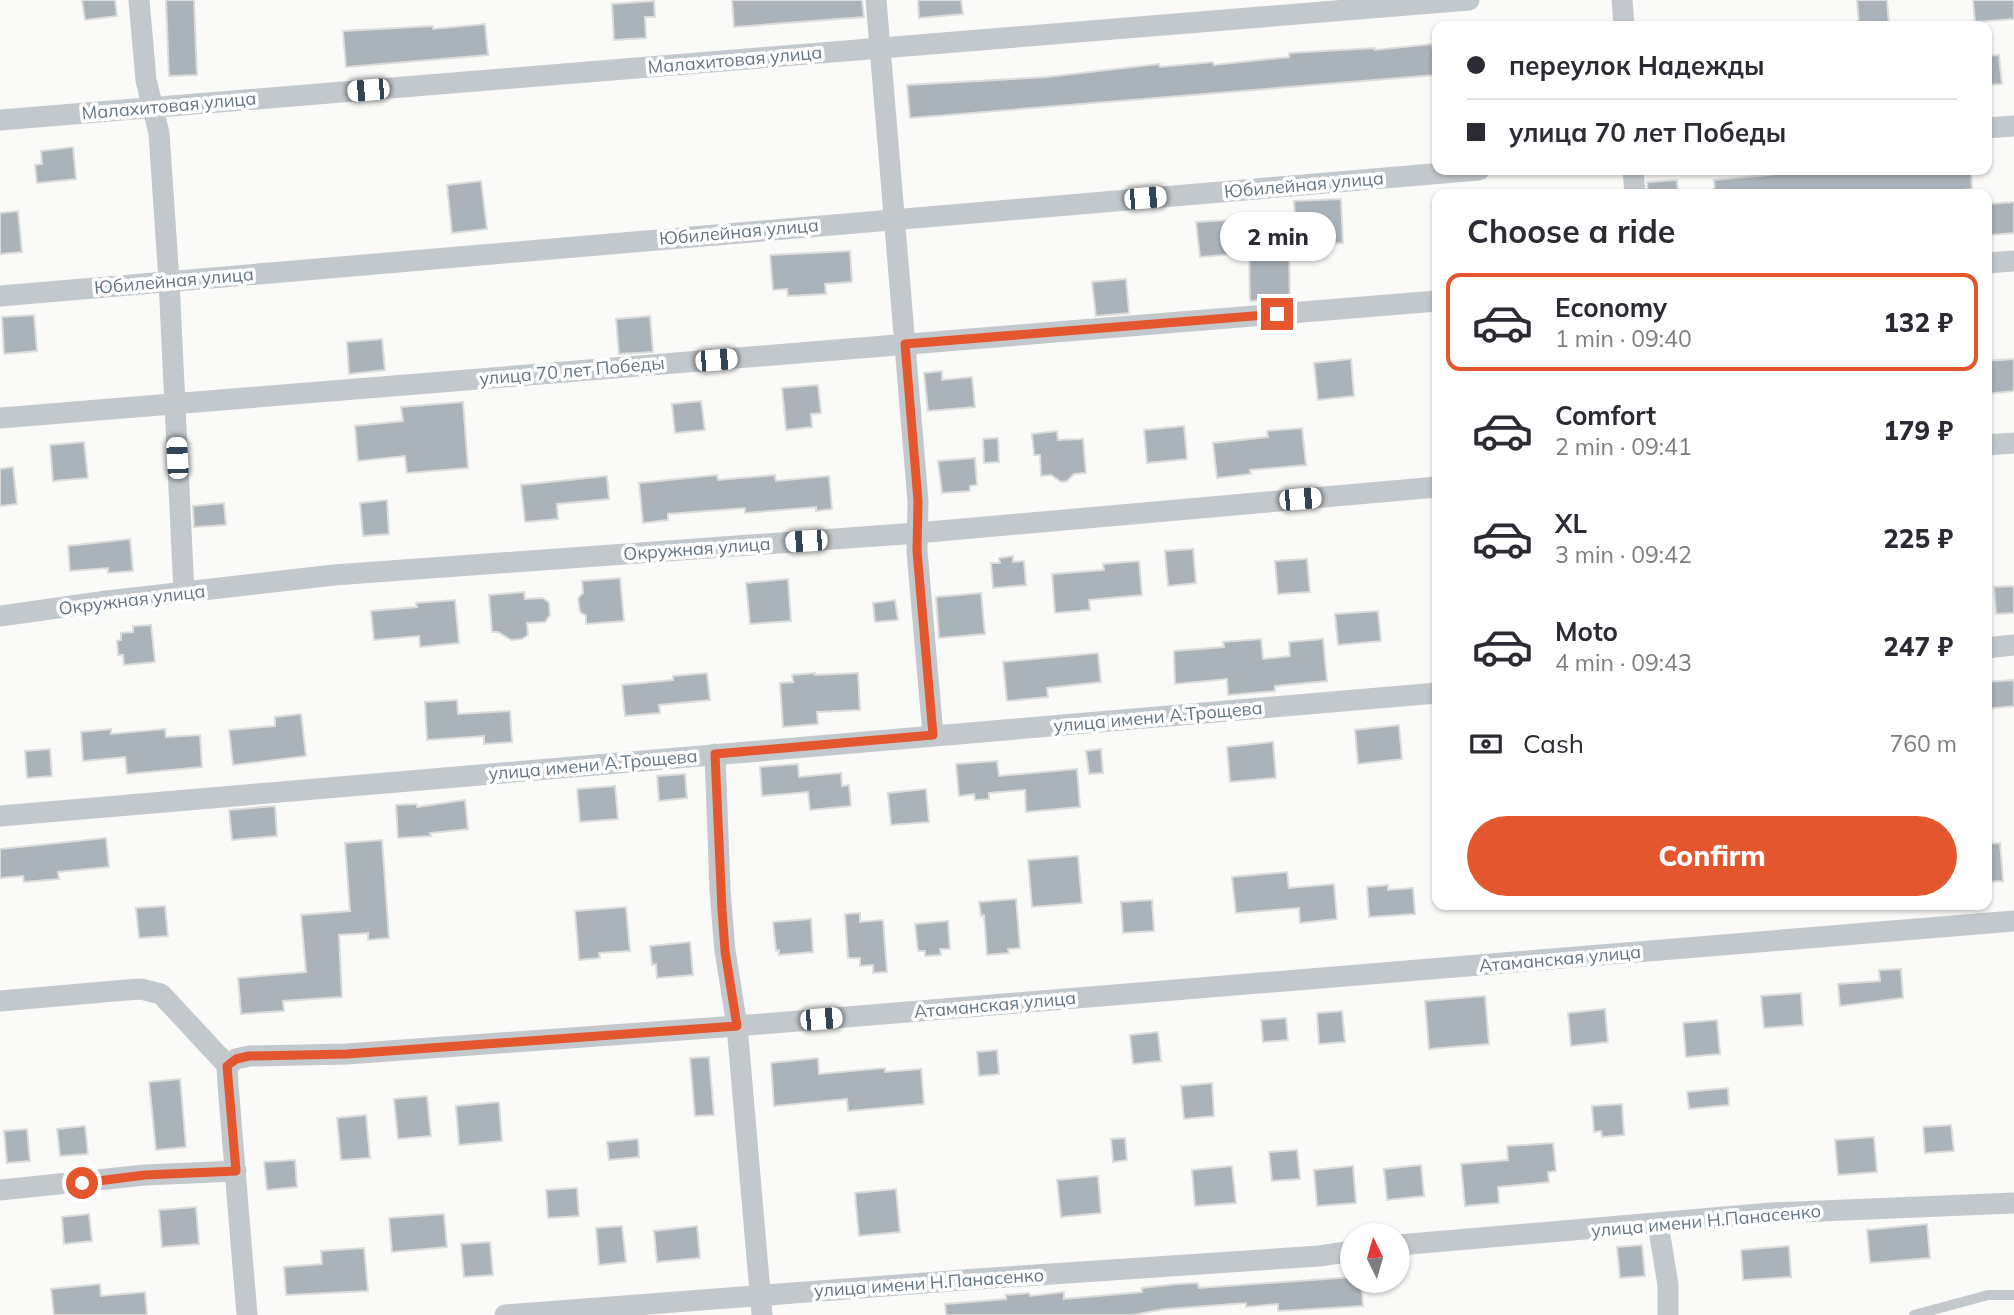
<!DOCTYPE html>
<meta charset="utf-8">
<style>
body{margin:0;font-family:Mulish,sans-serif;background:#f2f2f3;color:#2b2b33;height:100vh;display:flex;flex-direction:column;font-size:26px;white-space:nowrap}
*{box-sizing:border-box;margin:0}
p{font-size:23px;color:#7c7c81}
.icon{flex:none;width:38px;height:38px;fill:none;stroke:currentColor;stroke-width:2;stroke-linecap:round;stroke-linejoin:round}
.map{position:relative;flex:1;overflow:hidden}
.side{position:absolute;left:1432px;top:189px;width:560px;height:721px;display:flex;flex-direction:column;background:#fff;border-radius:14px;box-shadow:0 2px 5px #0004}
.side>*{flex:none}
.top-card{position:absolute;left:1432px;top:21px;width:560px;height:154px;border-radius:14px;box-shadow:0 2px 5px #0004;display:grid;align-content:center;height:154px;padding:0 35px;background:#fff}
.needle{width:46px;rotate:355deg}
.fabs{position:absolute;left:1340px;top:1223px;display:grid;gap:14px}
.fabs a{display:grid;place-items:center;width:70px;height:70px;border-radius:50%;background:#fff;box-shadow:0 2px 5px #0004;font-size:35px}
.end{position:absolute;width:32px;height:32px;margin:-16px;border:9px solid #e4572e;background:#fff;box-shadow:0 0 0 4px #fff}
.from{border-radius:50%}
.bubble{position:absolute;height:49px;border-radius:24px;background:#fff;box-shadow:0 2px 5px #0004;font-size:23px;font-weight:800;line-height:49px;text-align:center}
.car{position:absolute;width:21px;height:42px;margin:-21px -10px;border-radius:9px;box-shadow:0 0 5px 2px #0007;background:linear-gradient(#fff 24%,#345 0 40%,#fff 0 76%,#345 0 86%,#fff 0)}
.top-card b{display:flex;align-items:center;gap:24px;height:66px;font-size:26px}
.top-card b+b{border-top:2px solid #e1e1e2}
.top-card i{width:18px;height:18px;background:#2b2b33}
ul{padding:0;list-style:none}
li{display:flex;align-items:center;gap:21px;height:98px;margin:0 14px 10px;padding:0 21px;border:4px solid transparent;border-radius:14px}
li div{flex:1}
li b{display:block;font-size:26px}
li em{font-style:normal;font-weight:800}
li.active{border-color:#e4572e}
li>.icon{width:63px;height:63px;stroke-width:1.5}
h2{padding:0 35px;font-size:32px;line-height:84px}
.pay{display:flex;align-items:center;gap:18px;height:77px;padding:0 35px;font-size:26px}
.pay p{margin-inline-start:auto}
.action{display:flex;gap:14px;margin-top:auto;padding:14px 35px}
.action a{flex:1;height:80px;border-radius:42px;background:#e4572e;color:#fff;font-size:28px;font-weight:800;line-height:80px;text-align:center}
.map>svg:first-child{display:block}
.building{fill:#aab3b9;stroke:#dcdcda;stroke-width:2}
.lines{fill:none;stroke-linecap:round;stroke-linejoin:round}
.lane{stroke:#c3c8cc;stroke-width:10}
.street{stroke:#c3c8cc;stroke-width:21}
.route{stroke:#e4572e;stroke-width:9}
.labels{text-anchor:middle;stroke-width:7;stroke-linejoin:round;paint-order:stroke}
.street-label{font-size:18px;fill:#657683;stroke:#fff}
</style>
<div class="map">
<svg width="2014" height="1315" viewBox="0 0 2014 1315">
<rect width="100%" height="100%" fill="#fafaf8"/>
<!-- building -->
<g class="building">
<polygon points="82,0 115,0 117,16 85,20"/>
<polygon points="166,0 194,0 197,75 169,76"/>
<polygon points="732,0 862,0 864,17 734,27"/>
<polygon points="918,0 961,0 963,14 919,18"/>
<polygon points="1857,0 1887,0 1889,26 1859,26"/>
<polygon points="1973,0 2014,0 2014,19 1975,22"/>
<polygon points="654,1 655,17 645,17 646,38 614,40 612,4"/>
<polygon points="485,24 488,55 346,67 343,31 433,26 433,29"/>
<polygon points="1432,44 1436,75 910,118 907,85 1047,77 1159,64 1160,67 1213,62 1214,65 1289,57 1289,53 1375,48 1375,50"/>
<polygon points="1999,55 2002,84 1986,85 1986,56"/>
<polygon points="73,147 76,179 37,183 35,165 42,164 41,151"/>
<polygon points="1784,170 1799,170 1799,172 1971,170 1972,189 1909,194 1715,194 1714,180 1768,175 1784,173"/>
<polygon points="1677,180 1678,194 1648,194 1647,182"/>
<polygon points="481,181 487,229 452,233 447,185"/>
<polygon points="1341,199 1343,243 1289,246 1290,300 1250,301 1249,253 1200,257 1196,222 1295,216 1294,201"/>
<polygon points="2014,202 2014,233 1991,235 1988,204"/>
<polygon points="18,211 22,252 0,254 0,213"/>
<polygon points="850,251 852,282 825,284 826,294 788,296 787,289 773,290 770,255"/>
<polygon points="1126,279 1129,313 1096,316 1092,282"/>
<polygon points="34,315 37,351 4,354 2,317"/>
<polygon points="650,316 653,352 619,354 616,319"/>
<polygon points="382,339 385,370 349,374 347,342"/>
<polygon points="1351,359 1354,396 1318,400 1314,363"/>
<polygon points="2014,359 2014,391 1986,394 1986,361"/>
<polygon points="942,371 942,380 972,377 975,407 928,411 924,373"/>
<polygon points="818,385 821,413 811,414 812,427 786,430 782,388"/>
<polygon points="701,401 705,430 675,433 672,404"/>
<polygon points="463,402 468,468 407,473 405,456 358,461 355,426 403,421 401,407"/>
<polygon points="1184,426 1187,459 1147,463 1144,430"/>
<polygon points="1302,428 1306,465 1250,470 1251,474 1217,478 1213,443 1268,437 1267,431"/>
<polygon points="1057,431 1058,440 1083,439 1086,473 1074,474 1067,481 1061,482 1051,475 1041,476 1040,455 1034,455 1032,434"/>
<polygon points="998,438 999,462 984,463 983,439"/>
<polygon points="84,442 88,478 53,481 50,445"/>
<polygon points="975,458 977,485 970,486 970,491 942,493 938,461"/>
<polygon points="13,467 17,504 0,506 0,469"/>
<polygon points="717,475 718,480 775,475 776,481 829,476 832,509 816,511 816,507 745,513 745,508 668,514 668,520 643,523 639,483"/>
<polygon points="607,476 609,499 557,504 558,519 525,522 521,485"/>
<polygon points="387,500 389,534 363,536 360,503"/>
<polygon points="224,503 226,525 194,527 193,506"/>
<polygon points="130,539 133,571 108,573 108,568 70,571 68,546"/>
<polygon points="1193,549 1196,583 1168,586 1165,551"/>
<polygon points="1013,556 1013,562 1024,561 1026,585 993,588 991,563 1000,563 999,558"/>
<polygon points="1307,559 1310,592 1278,594 1275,561"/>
<polygon points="1139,561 1142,595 1089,600 1090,610 1055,613 1052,574 1104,570 1103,564"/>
<polygon points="620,578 624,621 586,624 586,616 580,612 578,598 583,593 582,581"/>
<polygon points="788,579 791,621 750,624 746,583"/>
<polygon points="2014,586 2014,613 1996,614 1994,587"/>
<polygon points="524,592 525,599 543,598 549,603 550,615 545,622 527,623 528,635 522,639 511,640 498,632 492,632 489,595"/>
<polygon points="981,593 985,634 939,638 936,597"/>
<polygon points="455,600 459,643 420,647 419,636 374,640 371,611 417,607 416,603"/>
<polygon points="895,600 898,620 875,622 873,603"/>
<polygon points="1378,611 1381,641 1338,645 1335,614"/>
<polygon points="151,625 155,662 124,665 123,655 118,655 117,641 121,640 121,633 133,632 133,626"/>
<polygon points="1261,639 1263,659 1290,656 1289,642 1323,639 1327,681 1275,686 1275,691 1228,695 1227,679 1175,684 1174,651 1224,647 1223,642"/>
<polygon points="1098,653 1101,682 1047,688 1048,697 1007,701 1003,662"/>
<polygon points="707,673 710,700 659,705 660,713 625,716 622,685 673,680 673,676"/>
<polygon points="815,673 815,675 858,673 860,710 817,712 818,724 783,727 780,683 793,682 792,675"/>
<polygon points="2014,680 2014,706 1986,709 1986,682"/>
<polygon points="457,700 458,714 510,711 512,742 484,744 484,736 427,740 425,702"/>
<polygon points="301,714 306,756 233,765 229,730 275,726 275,717"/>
<polygon points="1399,725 1402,759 1358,764 1355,730"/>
<polygon points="111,729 111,734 165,729 166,737 200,735 202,767 127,774 125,757 83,761 81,732"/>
<polygon points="1273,742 1276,778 1230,782 1227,747"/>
<polygon points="50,749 52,776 27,778 25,751"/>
<polygon points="1101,749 1103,773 1089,774 1086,751"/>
<polygon points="997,761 999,776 1077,769 1080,807 1026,812 1025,790 989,793 989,799 975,800 974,794 959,796 956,764"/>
<polygon points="798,764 799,777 841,773 842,786 849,785 851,806 810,810 808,792 762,796 760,767"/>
<polygon points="685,774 687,798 659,801 657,776"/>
<polygon points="615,786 618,819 580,822 577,789"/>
<polygon points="926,789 929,822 891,825 888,793"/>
<polygon points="465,800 468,829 430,833 431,836 398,838 396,805 417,804 417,807"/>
<polygon points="275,806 277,836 232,840 229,810"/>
<polygon points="106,838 109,867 58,872 59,879 24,882 23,876 0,878 0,849"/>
<polygon points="382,840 389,938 368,940 368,933 339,935 342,997 283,1001 284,1011 241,1014 238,978 306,972 301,915 350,911 345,843"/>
<polygon points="2000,843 2003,881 1986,882 1986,844"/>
<polygon points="1078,856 1082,903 1032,907 1028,860"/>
<polygon points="1287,872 1289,888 1334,884 1337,919 1300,923 1299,908 1236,913 1232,877"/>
<polygon points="1388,885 1388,890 1413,888 1415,914 1369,917 1367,887"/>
<polygon points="1016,899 1020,948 1008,949 1009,953 987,955 984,915 981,916 979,902"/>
<polygon points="1152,900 1154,931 1123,933 1121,902"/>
<polygon points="165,906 168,936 139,938 136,908"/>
<polygon points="626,907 630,951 599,953 600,958 579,960 575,911"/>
<polygon points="860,913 860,922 883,920 887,972 873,973 873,965 860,966 860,958 848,958 845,914"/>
<polygon points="811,919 813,952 779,955 779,950 776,951 773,922"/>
<polygon points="948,921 950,949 940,949 941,955 925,956 925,951 918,951 915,924"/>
<polygon points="690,942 693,975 657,978 656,964 652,965 650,946"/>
<polygon points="1901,969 1903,998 1840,1006 1838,984 1880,981 1879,970"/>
<polygon points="1801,993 1803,1025 1764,1028 1761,996"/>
<polygon points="1485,996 1489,1044 1429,1049 1425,1001"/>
<polygon points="1605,1009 1608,1042 1571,1046 1568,1013"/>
<polygon points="1342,1011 1345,1042 1319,1044 1317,1013"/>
<polygon points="1286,1018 1288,1040 1263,1042 1261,1020"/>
<polygon points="1717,1020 1720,1054 1686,1057 1683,1023"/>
<polygon points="1158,1032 1161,1061 1133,1064 1130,1035"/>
<polygon points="997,1050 999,1074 979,1076 977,1052"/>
<polygon points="709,1057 714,1115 695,1116 690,1058"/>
<polygon points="818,1058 819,1074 885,1068 885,1072 921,1069 924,1104 848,1111 847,1099 774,1106 771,1063"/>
<polygon points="180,1079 186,1147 156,1150 149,1082"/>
<polygon points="1212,1083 1214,1116 1184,1119 1181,1086"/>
<polygon points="1728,1088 1729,1105 1689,1109 1687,1092"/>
<polygon points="427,1096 431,1136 398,1139 394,1099"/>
<polygon points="499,1102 502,1141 459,1145 456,1106"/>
<polygon points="1622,1104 1624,1135 1602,1137 1601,1131 1594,1132 1592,1106"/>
<polygon points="366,1115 370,1158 341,1160 337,1118"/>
<polygon points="1951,1125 1954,1151 1925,1153 1923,1127"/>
<polygon points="85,1126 88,1154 60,1156 57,1129"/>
<polygon points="27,1129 30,1161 7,1163 4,1131"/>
<polygon points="1874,1137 1877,1172 1838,1175 1835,1140"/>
<polygon points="1125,1138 1127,1160 1113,1162 1111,1139"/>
<polygon points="638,1139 639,1157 609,1160 607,1142"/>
<polygon points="1553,1143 1556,1171 1548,1172 1549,1182 1498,1187 1499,1203 1465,1206 1461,1164 1508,1160 1507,1146"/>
<polygon points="1297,1150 1300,1179 1272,1181 1269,1152"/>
<polygon points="295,1160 297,1187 267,1190 264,1162"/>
<polygon points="1421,1165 1424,1196 1387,1200 1384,1169"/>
<polygon points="1232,1166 1236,1203 1195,1206 1192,1170"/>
<polygon points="1353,1166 1356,1203 1317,1206 1314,1170"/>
<polygon points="1098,1176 1101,1213 1061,1217 1057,1180"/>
<polygon points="577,1188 579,1216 548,1218 546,1190"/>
<polygon points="896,1189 900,1232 859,1236 855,1193"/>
<polygon points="196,1207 199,1244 162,1247 159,1210"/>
<polygon points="89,1214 92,1241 64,1244 62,1217"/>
<polygon points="444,1214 447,1247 392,1252 389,1218"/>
<polygon points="1927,1224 1930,1258 1870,1263 1867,1230"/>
<polygon points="622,1226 626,1262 599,1265 596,1228"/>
<polygon points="697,1226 700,1258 657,1262 654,1231"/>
<polygon points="490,1242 493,1275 464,1277 461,1244"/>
<polygon points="1642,1245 1645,1276 1620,1278 1617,1247"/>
<polygon points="1789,1246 1791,1277 1743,1280 1741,1250"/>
<polygon points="364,1248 368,1291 286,1295 284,1267 322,1264 321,1251"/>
<polygon points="1353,1277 1353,1281 1361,1281 1363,1306 1278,1311 1278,1304 1246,1307 1246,1303 1166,1309 1132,1315 946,1315 945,1304 1006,1299 1006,1295 1029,1293 1030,1296 1064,1292 1064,1299 1142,1292 1142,1288 1177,1284 1198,1283 1199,1288"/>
<polygon points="100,1284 101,1296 145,1292 147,1315 54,1315 51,1289"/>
</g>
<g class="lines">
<!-- lane -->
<polyline class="lane" points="1914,1315 1988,1295 2014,1295"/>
<!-- street -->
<g class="street">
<polyline points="139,0 146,80 159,133 169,281 184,592"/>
<polyline points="876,0 918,501 917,551 933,735"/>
<polyline points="1622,0 1624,26"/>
<polyline points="0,120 1469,0"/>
<polyline points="1986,128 2014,126"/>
<polyline points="1633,170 1635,194"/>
<polyline points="1986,263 2014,261"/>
<polyline points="0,296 1479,170"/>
<polyline points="0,418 1437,301"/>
<polyline points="1986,445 2014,443"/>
<polyline points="0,616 107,601 334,575 917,533 1437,487"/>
<polyline points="1986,648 2014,645"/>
<polyline points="715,754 720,890 725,951 737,1026 762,1315"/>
<polyline points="0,816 1437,693"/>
<polyline points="0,1001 126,990 141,989 161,994 227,1065"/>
<polyline points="0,1190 145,1175 236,1171"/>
<polyline points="1658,1224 1668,1285 1668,1315"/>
<polyline points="1398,1245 1771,1213 2014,1203"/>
<polyline points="247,1315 228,1085 227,1065 236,1059 249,1056 347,1054 737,1026 2014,921"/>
<polyline points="505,1315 977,1279 1319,1256 1353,1251"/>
</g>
</g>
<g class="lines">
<!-- route -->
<polyline class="route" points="82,1183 145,1175 236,1171 227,1066 236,1059 249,1056 347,1054 737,1026 725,951 722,910 715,754 933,735 917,551 918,501 905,344 1277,314"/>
</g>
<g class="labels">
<!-- street labels -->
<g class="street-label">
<text transform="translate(735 60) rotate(-5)" y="6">Малахитовая улица</text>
<text transform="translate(169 106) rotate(-5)" y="6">Малахитовая улица</text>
<text transform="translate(1304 185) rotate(-5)" y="6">Юбилейная улица</text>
<text transform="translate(739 232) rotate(-5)" y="6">Юбилейная улица</text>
<text transform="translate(174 281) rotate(-5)" y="6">Юбилейная улица</text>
<text transform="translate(572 371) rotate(-5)" y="6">улица 70 лет Победы</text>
<text transform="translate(697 549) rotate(-4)" y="6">Окружная улица</text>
<text transform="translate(132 600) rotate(-7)" y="6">Окружная улица</text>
<text transform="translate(1158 717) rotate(-5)" y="6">улица имени А.Трощева</text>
<text transform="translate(593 765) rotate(-5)" y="6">улица имени А.Трощева</text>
<text transform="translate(1560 959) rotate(-5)" y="6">Атаманская улица</text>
<text transform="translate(995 1005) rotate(-5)" y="6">Атаманская улица</text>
<text transform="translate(1706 1221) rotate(-5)" y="6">улица имени Н.Панасенко</text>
<text transform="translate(929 1283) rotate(-4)" y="6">улица имени Н.Панасенко</text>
</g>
</g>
</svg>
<div class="fabs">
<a><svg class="needle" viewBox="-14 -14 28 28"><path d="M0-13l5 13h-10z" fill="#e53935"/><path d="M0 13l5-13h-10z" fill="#7c7c81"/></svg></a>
</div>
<i class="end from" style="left:82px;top:1183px"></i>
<i class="end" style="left:1277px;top:314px"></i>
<div class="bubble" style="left:1220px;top:212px;width:116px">2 min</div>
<i class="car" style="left:368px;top:90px;rotate:265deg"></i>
<i class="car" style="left:1145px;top:198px;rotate:85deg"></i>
<i class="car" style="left:716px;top:360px;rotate:85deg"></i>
<i class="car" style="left:177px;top:458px;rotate:357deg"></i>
<i class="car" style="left:1300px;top:499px;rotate:85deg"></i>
<i class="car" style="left:806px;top:541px;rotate:266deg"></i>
<i class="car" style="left:821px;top:1019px;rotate:85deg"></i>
<div class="top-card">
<b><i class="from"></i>переулок Надежды</b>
<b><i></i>улица 70 лет Победы</b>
</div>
<section class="side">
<h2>Choose a ride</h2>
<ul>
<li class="active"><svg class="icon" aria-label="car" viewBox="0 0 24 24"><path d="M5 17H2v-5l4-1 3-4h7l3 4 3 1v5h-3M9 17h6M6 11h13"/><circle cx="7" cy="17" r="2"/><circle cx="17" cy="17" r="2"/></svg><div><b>Economy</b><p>1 min · 09:40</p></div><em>132 ₽</em></li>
<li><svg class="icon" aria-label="car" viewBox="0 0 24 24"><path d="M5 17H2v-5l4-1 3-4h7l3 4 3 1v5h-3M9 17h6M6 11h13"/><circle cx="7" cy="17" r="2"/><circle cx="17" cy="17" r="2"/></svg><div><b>Comfort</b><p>2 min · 09:41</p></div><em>179 ₽</em></li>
<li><svg class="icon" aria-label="car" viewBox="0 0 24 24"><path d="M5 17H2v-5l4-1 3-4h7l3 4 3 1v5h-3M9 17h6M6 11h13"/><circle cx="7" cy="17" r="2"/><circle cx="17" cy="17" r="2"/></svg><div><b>XL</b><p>3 min · 09:42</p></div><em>225 ₽</em></li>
<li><svg class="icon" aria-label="car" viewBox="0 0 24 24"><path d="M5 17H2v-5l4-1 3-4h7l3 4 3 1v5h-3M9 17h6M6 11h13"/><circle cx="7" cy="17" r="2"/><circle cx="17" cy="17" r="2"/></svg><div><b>Moto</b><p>4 min · 09:43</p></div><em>247 ₽</em></li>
</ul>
<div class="pay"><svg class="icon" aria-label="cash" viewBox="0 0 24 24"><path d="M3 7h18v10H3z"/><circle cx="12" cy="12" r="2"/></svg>Cash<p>760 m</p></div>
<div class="action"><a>Confirm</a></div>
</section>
</div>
